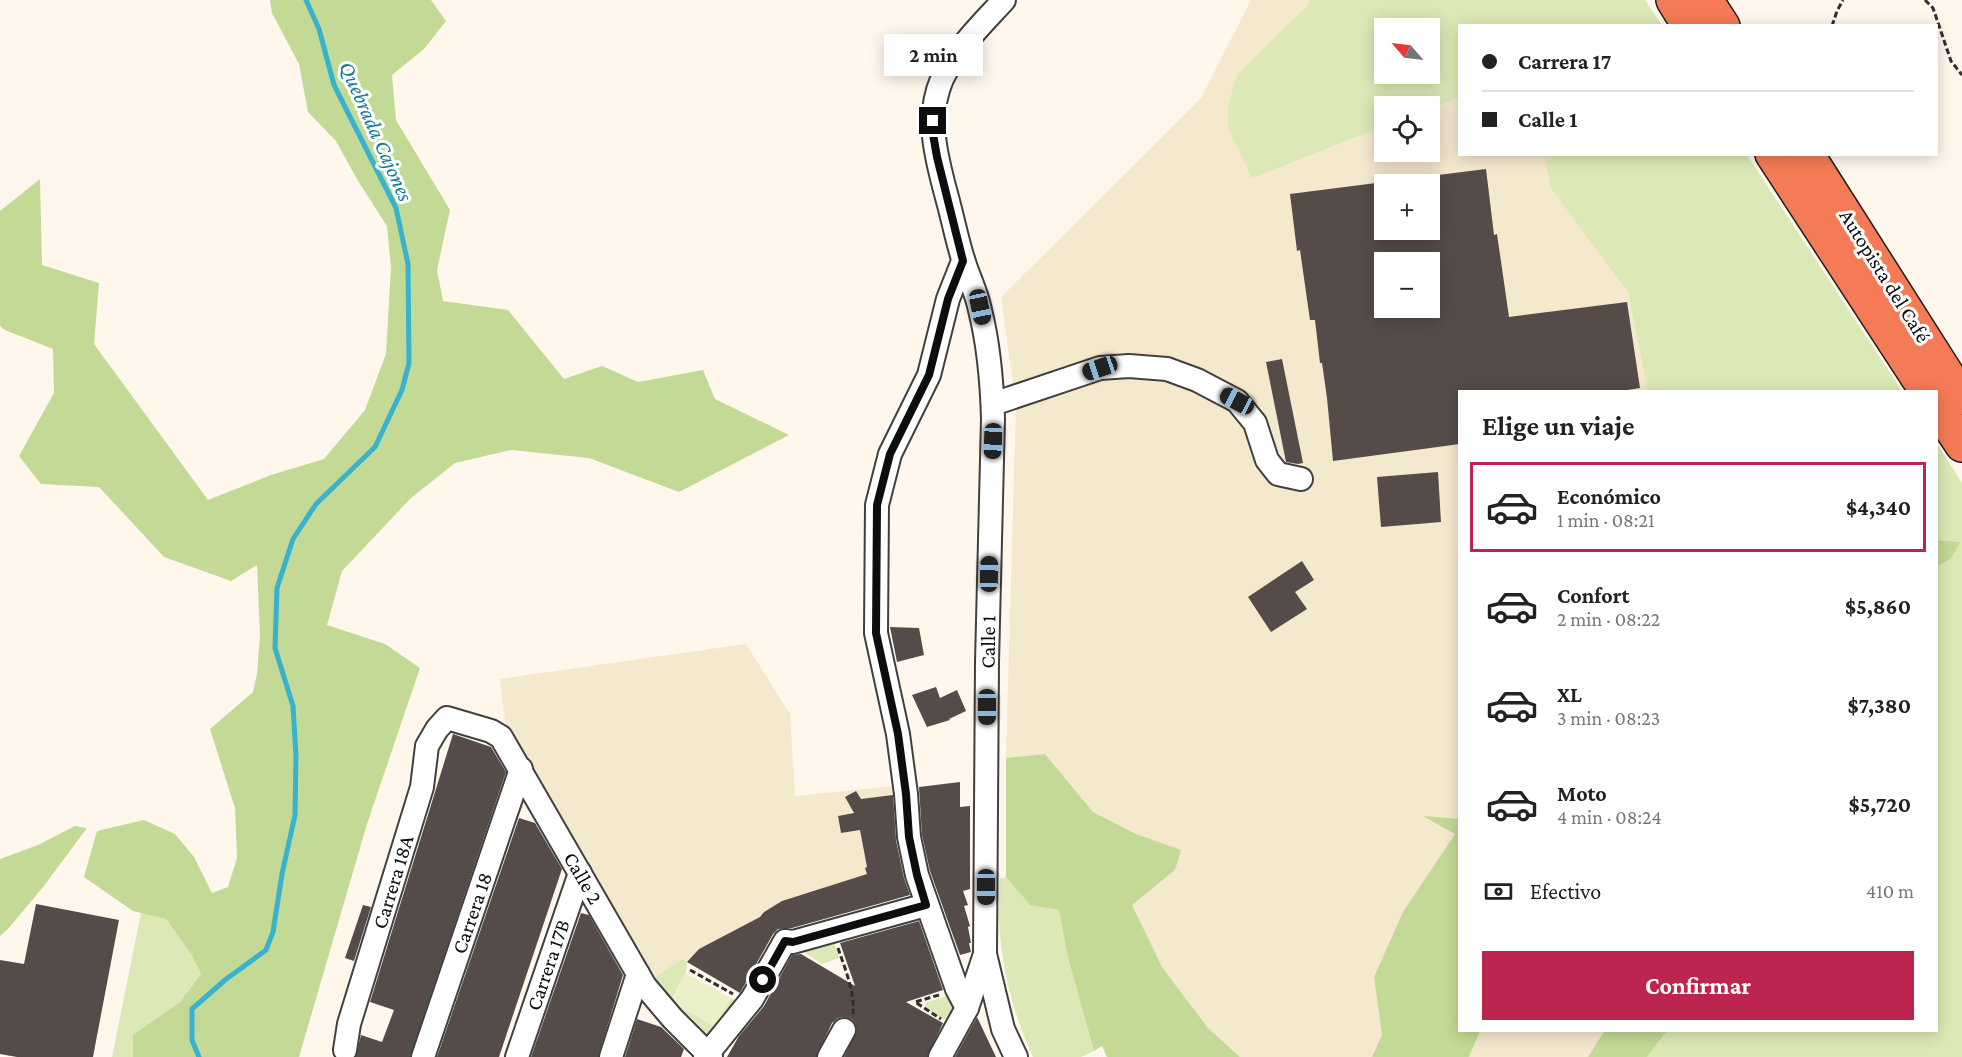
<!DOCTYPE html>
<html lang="es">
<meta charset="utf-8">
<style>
body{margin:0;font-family:"Crimson Pro",serif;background:#f6f6f6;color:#222;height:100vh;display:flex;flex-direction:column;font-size:22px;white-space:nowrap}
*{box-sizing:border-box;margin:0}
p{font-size:20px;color:#767676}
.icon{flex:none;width:33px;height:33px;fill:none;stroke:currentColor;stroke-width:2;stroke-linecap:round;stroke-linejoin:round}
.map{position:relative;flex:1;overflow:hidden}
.side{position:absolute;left:1458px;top:390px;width:480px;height:642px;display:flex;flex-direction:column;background:#fff;border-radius:0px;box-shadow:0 3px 15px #0003}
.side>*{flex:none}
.guide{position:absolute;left:1458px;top:24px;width:480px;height:132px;border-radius:0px;box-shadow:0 3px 15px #0003;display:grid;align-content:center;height:132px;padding:0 24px;background:#fff}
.needle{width:39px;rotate:298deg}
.controls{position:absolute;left:1374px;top:18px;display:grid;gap:12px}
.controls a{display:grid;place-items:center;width:66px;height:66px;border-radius:0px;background:#fff;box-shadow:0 3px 15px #0003;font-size:30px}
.end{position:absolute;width:27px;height:27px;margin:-14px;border:8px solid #0d0d0d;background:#fff;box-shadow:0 0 0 3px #fff}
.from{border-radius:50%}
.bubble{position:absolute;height:42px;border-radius:0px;background:#fff;box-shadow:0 3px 15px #0003;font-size:20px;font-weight:700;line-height:42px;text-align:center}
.car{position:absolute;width:18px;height:36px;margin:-18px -9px;border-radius:8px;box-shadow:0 0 4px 2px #0007;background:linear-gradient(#222 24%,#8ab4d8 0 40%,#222 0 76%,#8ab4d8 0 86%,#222 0)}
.guide b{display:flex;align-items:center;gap:21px;height:57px;font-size:22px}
.guide b+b{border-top:2px solid #e0e0e0}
.guide i{width:15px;height:15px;background:#222}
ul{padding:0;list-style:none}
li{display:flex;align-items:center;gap:18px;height:90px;margin:0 12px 9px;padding:0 12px;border:3px solid transparent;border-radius:0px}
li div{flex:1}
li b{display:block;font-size:22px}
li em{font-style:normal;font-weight:700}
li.selected{border-color:#bc254e}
li>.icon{width:54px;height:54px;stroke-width:1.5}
h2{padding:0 24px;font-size:27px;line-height:72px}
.pay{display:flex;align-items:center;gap:15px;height:66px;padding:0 24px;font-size:22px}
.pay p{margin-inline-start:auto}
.cta{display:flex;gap:12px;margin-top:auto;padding:12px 24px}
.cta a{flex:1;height:69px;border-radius:0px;background:#bc254e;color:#fff;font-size:24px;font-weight:700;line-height:69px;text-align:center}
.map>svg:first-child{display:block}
.farmland{fill:#f4e8cd;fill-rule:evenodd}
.green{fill:#dce9b6;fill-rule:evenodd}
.forest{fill:#c3d996}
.pitch{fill:#ebf0c8}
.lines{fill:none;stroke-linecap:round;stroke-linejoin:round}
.stream{stroke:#38b2cd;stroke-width:5}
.building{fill:#554b49;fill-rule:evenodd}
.minor-casing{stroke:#404040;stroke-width:26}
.highway-casing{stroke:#1e1e1e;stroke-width:36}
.path{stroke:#2f2f2f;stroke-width:3;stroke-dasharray:6 3;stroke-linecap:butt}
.minor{stroke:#fff;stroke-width:22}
.highway{stroke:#f47b55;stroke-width:33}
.route{stroke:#0d0d0d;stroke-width:8}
.labels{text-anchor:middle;stroke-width:6;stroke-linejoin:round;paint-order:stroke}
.street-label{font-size:21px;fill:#0d0d0d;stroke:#fff}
.water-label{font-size:22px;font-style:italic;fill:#167b97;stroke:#fff}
</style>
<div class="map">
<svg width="1962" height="1057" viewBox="0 0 1962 1057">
<rect width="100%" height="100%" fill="#fff7ec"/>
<!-- farmland -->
<g class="farmland">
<path d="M1251 0H1627L1460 26V154L1735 155 1899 391 1460 392 1459 819 1425 817 1456 833 1442 853 1374 977 1382 1035 1372 1057H1240L1208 1028 1162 967 1132 905 1175 870 1180 850 1136 834 1093 812 1045 754 1006 758 1016 406 1001 297 1201 98ZM1384 28H1430V74H1384ZM1384 106H1430V152H1384ZM1384 184H1430V230H1384ZM1384 262H1430V308H1384Z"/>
<polygon points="746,644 790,714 795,796 893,786 895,795 873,798 852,804 853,813 838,816 841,833 880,827 874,865 865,868 867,874 782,901 764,912 760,917 704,950 700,948 687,962 682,959 650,980 506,729 500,679"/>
<polygon points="1480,1031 1605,1031 1588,1057 1469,1057"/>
</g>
<!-- green -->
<g class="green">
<path d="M1310 0H1645L1662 25 1460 26 1459 97 1430 109V106H1384V126L1252 178 1228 128V106L1237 75 1308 5ZM1430 28V74H1384V28Z"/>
<polygon points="1544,155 1747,155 1902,391 1648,391 1628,292 1551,188"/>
<polygon points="1937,444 1962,483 1962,1057 1647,1057 1667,1031 1936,1030 1936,566 1951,559 1959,542 1937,540"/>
<path d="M1006 877 1030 905 1059 910 1068 958 1094 1051 1081 1057H1033C1007 1000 995 941 1000 879Z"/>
<polygon points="141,913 166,919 191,954 201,974 180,1002 133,1035 133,1057 112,1057"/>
<polygon points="834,940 839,958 822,964 804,952 803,947"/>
<path d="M682 959 687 962 686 973 670 1001 715 1026 731 998 737 1001 717 1032 711 1038C694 1040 659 994 650 980Z"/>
<polygon points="952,994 959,1006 947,1021 926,1009 925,1003"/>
</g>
<!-- forest -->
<g class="forest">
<polygon points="270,0 431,0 446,21 424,49 392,75 396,120 450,210 437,270 443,301 508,310 564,379 602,366 638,382 703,370 715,399 789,435 679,492 589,458 511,450 455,463 411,498 342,571 327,625 385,644 420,668 367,824 299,1057 133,1057 133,1035 180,1002 201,974 191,954 166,919 133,911 84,877 97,831 144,820 175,834 194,857 212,893 228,887 237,858 235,808 210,729 253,692 257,674 260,635 257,565 231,581 164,557 99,487 41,484 19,456 54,393 53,349 5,330 0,326 0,211 40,179 42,265 99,283 94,344 208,500 271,475 324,459 365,410 386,354 391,268 387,226 358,181 336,141 308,112 299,64 272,13"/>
<polygon points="1937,540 1960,542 1951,559 1937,566"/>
<polygon points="1045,754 1093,812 1136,834 1181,850 1175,870 1132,905 1162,967 1208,1028 1240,1057 1107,1057 1102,1046 1094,1051 1068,958 1059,910 1030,905 1006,877 1006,758"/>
<polygon points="1423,816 1459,819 1460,1030 1480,1031 1469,1057 1372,1057 1382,1035 1374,977 1403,912 1455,834"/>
<polygon points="75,826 87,828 43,887 8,929 0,936 0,859 38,845"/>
<polygon points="1605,1030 1667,1030 1667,1031 1647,1057 1588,1057"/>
</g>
<!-- pitch -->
<polygon class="pitch" points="686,973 731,998 716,1026 670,1001"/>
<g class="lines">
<!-- stream -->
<polyline class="stream" points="199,1057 192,1040 192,1009 225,980 266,950 273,932 282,874 295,815 296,756 293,706 275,648 277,588 293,539 316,504 375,447 402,390 409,363 408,264 396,208 334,85 319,29 306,0"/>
</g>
<!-- building -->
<g class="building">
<path d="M1486 169 1494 235 1497 234 1509 317 1627 302 1640 388 1615 392H1460V444L1333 461 1327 398 1322 363H1320L1315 320H1310L1300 250 1297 251 1290 194 1384 182V230H1430V176ZM1384 262H1430V308H1384Z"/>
<polygon points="1282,359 1303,463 1298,464 1286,462 1266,362"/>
<polygon points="1438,472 1441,522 1381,527 1377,477"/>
<polygon points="1302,561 1314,580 1295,592 1307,609 1271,632 1248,597"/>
<polygon points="890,627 919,628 924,655 897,662"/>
<polygon points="936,687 940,698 957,690 966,711 949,719 950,720 927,727 912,695"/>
<polygon points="453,734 491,747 506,772 410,1057 356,1057 361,1035 382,1042 394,1010 370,1002"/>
<polygon points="960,782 960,807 970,806 970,889 963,891 968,905 964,906 970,926 968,927 971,943 969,943 971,952 960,955 930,871 922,835 919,787"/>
<polygon points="856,791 861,799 893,795 896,840 904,878 910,895 792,928 778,929 773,934 740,993 687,962 699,949 760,917 764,912 782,901 867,874 865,868 867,867 860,830 841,833 838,816 854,813 845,797"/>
<polygon points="519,818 535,823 562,869 507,1033 499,1057 437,1057"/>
<polygon points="36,904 119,920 93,1057 17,1057 0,1054 0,960 24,964"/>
<polygon points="363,905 371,907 354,961 345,958"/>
<polygon points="581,913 589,915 623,975 598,1057 531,1057"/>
<polygon points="919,921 943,990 906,1002 943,1023 927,1057 844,1057 857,1030 855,1023 851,1019 844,1017 838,1018 832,1023 816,1057 727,1057 739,1036 764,1006 792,955 801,954 855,986 840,943"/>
<polygon points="977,1017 996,1057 955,1057"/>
<polygon points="637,1019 661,1027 684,1049 681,1057 625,1057"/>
</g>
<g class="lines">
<!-- minor casing -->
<g class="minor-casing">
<g id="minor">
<path d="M1004 0C982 24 956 49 942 79 924 121 938 163 949 205 954 224 958 244 964 262 969 278 977 294 980 310 989 346 992 382 993 419L987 662 985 954 1003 1029 1016 1057"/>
<polyline points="963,261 948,299 929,375 890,454 877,505 876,633 898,734 906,794 909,837 917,875 957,989 967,1008"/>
<polyline points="993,404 1100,368 1129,366 1167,369 1197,380 1237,401 1255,423 1267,460 1278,474 1301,479"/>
<polyline points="345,1050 349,1024 422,787 427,746 437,729 447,718 491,731 501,737 645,986 673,1019 711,1057"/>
<polyline points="423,1057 521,769"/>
<polyline points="517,1057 580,873"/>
<polyline points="611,1057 638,974"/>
<polyline points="705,1057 752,999 785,941 793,942 926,905"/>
<polyline points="829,1057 844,1030"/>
<polyline points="940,1057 967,1008 985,954"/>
</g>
</g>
<!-- highway casing -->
<g class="highway-casing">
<g id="highway">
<polyline points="1673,0 1689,26"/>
<polyline points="1706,0 1723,26"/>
<polyline points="1772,154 1927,392"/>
<polyline points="1807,154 1962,398"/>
<polyline points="1936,406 1962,445"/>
</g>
</g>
<!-- path -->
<g class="path">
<polyline points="1925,0 1933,8 1951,61 1962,75"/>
<polyline points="1832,26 1837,11 1843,0"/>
<path d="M838 948C845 969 855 992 853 1014"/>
<polyline points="690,970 733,994"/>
<polyline points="939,995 915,1002 941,1019"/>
</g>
<!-- minor -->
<use href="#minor" class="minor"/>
<!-- highway -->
<use href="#highway" class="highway"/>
</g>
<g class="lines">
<!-- route -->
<polyline class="route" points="763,980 785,941 793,942 926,905 917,875 909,837 906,794 898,734 876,633 877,505 890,454 929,375 948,299 963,261 937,157 933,134 933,121"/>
</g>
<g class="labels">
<!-- street labels -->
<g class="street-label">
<text transform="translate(1885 276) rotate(58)" y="7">Autopista del Café</text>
<text transform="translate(988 642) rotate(-89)" y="7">Calle 1</text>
<text transform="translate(583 878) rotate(60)" y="7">Calle 2</text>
<text transform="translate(393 882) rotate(-73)" y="7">Carrera 18A</text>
<text transform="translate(472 913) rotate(-71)" y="7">Carrera 18</text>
<text transform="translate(548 965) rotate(-71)" y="7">Carrera 17B</text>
</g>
<!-- water labels -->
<g class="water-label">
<text transform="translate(377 131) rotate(66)" y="8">Quebrada Cajones</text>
</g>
</g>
</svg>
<div class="controls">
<a><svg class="needle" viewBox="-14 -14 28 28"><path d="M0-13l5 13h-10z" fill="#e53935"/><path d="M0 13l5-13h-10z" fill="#767676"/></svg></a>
<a><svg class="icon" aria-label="locate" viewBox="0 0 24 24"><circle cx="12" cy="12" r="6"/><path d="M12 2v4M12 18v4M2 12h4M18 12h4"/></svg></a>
<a>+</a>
<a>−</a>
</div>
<i class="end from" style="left:763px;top:980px"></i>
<i class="end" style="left:933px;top:121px"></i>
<div class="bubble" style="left:884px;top:34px;width:99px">2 min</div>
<i class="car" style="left:980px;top:307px;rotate:168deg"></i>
<i class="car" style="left:1100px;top:368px;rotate:251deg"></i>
<i class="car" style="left:1237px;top:401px;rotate:298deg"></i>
<i class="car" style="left:993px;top:441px;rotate:182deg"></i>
<i class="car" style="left:989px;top:574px;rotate:1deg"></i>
<i class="car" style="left:987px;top:707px;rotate:180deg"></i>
<i class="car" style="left:986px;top:887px;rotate:180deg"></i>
<div class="guide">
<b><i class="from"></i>Carrera 17</b>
<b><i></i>Calle 1</b>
</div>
<section class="side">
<h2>Elige un viaje</h2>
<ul>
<li class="selected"><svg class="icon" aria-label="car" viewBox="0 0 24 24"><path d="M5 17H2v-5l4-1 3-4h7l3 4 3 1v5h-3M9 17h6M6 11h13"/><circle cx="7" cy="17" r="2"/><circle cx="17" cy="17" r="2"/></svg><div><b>Económico</b><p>1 min · 08:21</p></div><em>$4,340</em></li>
<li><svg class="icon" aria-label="car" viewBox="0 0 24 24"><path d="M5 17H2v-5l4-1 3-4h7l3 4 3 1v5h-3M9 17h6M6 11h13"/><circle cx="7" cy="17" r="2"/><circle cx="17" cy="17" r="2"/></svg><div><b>Confort</b><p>2 min · 08:22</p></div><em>$5,860</em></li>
<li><svg class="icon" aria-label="car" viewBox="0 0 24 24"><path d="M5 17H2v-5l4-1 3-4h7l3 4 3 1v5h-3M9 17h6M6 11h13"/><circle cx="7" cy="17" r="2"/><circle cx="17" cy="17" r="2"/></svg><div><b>XL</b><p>3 min · 08:23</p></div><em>$7,380</em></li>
<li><svg class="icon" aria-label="car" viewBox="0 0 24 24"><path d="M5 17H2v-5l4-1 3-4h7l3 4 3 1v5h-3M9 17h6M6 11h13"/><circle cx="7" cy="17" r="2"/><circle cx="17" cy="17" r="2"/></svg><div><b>Moto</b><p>4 min · 08:24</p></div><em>$5,720</em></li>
</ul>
<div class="pay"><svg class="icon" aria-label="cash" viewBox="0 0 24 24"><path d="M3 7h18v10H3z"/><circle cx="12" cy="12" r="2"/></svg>Efectivo<p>410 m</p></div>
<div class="cta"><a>Confirmar</a></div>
</section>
</div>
